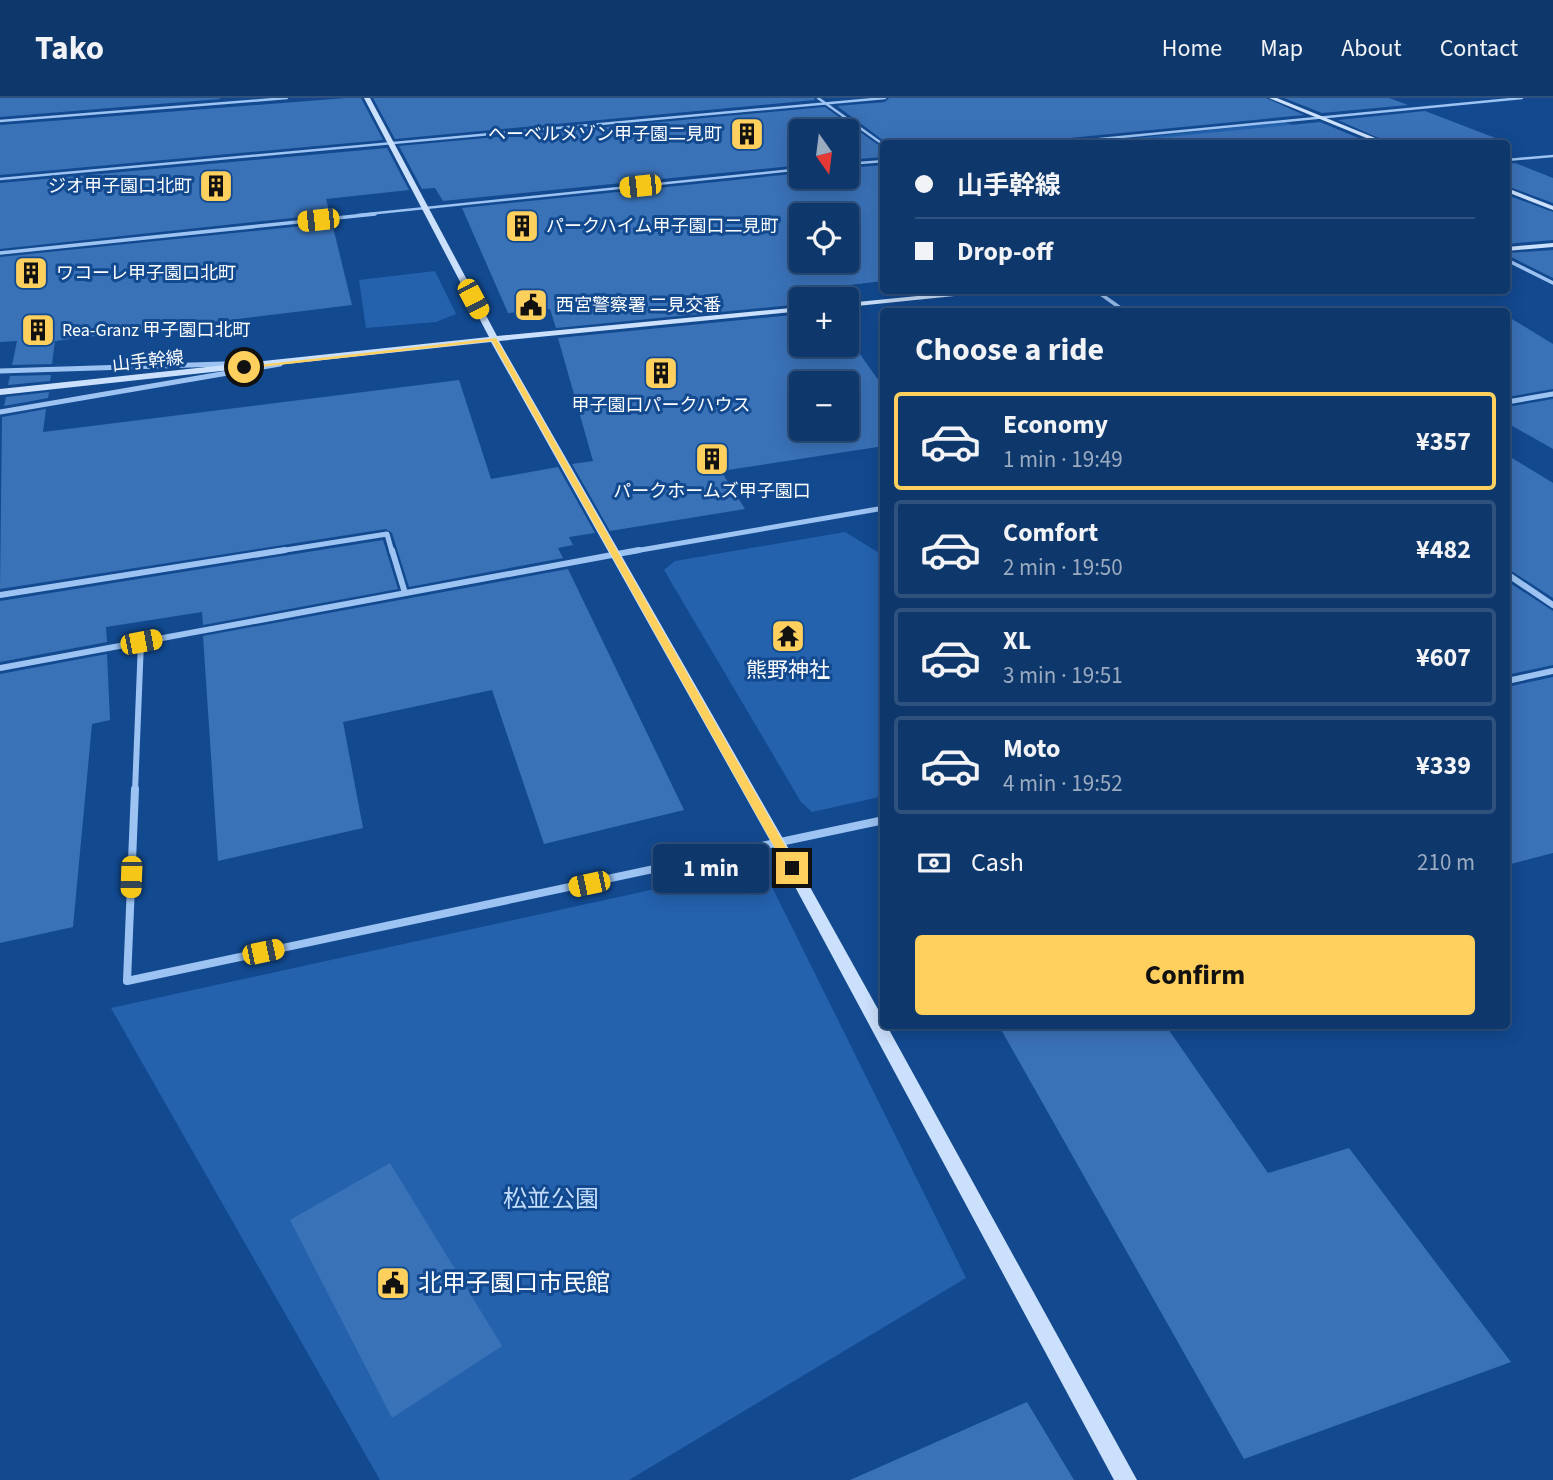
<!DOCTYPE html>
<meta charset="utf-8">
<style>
body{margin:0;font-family:"Source Sans 3","Noto Sans JP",sans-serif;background:#173f71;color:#f1f3f6;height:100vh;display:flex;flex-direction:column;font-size:26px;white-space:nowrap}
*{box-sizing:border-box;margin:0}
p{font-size:23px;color:#9bacc1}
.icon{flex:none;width:38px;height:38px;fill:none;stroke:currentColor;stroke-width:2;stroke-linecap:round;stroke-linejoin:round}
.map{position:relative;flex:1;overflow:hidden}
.details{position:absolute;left:880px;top:210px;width:630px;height:721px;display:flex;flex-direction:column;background:#0e376b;border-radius:7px;box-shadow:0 4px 18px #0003,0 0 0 2px #2e517e}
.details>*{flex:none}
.top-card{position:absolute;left:880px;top:42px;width:630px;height:154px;border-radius:7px;box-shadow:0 4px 18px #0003,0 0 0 2px #2e517e;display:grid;align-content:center;height:154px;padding:0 35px;background:#0e376b}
.needle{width:46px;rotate:166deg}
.buttons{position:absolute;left:789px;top:21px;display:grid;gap:14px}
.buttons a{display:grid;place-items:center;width:70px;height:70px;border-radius:7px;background:#0e376b;box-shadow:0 4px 18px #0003,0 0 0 2px #2e517e;font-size:35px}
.end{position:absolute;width:32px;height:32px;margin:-16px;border:9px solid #ffd05d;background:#111;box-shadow:0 0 0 4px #111}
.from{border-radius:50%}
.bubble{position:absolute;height:49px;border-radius:7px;background:#0e376b;box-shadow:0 4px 18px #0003,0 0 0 2px #2e517e;font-size:23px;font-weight:700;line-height:49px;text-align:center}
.car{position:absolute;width:21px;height:42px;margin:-21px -10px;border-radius:9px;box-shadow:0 0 5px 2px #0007;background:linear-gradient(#f5c518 24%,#345 0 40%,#f5c518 0 76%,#345 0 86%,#f5c518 0)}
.top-card b{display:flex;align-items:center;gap:24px;height:66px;font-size:26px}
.top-card b+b{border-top:2px solid #2e517e}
.top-card i{width:18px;height:18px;background:#f1f3f6}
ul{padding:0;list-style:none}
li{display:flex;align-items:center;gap:21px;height:98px;margin:0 14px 10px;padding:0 21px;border:4px solid #2e517e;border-radius:7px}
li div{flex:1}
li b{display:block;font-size:26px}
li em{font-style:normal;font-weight:700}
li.on{border-color:#ffd05d}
li>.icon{width:63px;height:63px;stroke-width:1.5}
h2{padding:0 35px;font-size:32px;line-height:84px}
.pay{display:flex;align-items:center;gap:18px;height:77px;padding:0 35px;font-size:26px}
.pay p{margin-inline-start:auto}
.button{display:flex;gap:14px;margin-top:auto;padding:14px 35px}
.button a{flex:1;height:80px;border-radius:7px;background:#ffd05d;color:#111;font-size:28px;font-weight:700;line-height:80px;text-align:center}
header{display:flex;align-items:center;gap:42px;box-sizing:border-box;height:98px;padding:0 35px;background:#0e376b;border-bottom:2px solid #2e517e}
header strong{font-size:33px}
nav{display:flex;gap:38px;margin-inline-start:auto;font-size:24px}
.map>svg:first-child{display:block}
.green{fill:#2462ae}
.building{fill:#3a72b8;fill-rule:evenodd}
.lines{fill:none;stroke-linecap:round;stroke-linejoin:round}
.street-far4{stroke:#9cc3f2;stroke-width:2.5}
.street-far3{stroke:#9cc3f2;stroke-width:3.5}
.street-far2{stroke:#9cc3f2;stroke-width:5}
.street-far1{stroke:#9cc3f2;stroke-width:6}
.street{stroke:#9cc3f2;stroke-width:8}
.secondary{fill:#cbe0fc;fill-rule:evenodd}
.route{fill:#ffd05d}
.labels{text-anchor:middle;stroke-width:6;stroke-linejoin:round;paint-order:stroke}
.far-poi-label{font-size:18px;fill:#fff;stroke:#12498f;text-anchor:start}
.far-street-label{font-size:18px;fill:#fff;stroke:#12498f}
.poi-label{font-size:21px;fill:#fff;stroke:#12498f}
.near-park-label{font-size:24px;fill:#c3ddfd;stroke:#12498f}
.near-poi-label{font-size:24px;fill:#fff;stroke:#12498f;text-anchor:start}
</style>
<header>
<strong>Tako</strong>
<nav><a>Home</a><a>Map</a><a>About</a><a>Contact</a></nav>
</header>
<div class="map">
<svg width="1553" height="1382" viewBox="0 0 1553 1382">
<rect width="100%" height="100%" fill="#12498f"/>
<!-- green -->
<g class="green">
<polygon points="1285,24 1305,31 1169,45 1079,46"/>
<polygon points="435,173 456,216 436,224 366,230 359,182"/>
<polygon points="845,434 884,458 884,698 812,714 801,704 664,472 675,463"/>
<polygon points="742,772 769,783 966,1180 629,1382 380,1382 111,910"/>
</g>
<!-- building -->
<g class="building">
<polygon points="0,0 220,0 220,1 0,19"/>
<polygon points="346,0 361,0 383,42 0,77 0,27"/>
<polygon points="373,0 814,0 815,2 395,41"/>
<polygon points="889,0 1266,0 1304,17 1049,42 1045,46 888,46 837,8 885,4"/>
<polygon points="1284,0 1389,0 1408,7 1322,15"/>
<polygon points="825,9 884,51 884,59 847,62 847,33 802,33 802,67 443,103 435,90 422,91 399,48"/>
<polygon points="1425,13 1498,41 1498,46 1392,46 1338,22"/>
<polygon points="1320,24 1373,46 1095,46"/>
<polygon points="387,50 409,92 326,101 330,116 0,151 0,85"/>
<polygon points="1515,65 1553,80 1553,105 1507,88 1507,66"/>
<path d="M884 67V183L814 191 821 201H802V206L556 230 550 211 508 215 462 110 802 75V79H847V70ZM802 117H847V163H802Z"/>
<polygon points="1507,97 1553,114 1553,142 1507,146"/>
<polygon points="332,125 352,207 55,243 52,266 12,267 17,243 0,244 0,159"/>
<polygon points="1553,152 1553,180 1507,157 1507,155"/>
<path d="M802 216V247H847V238L884 290V348L721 373 745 411 610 433 572 366 593 363 558 240ZM802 285H847V331H802Z"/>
<polygon points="1507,218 1553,246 1553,291 1507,299"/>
<polygon points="51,277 50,283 8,287 10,278"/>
<polygon points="459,282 491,381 558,369 595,435 569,439 573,447 558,450 563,460 409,489 392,435 386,431 0,491 2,319 46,311 43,334"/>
<polygon points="49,294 48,300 4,308 6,299"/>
<polygon points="1553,301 1553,351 1507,325 1507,309"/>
<polygon points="1507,357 1553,385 1553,500 1507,470"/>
<polygon points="383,442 398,491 203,527 202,514 106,529 107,544 0,564 0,503"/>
<polygon points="568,471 684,712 544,746 492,592 343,624 363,730 218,763 203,538"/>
<polygon points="1507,483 1553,513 1553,567 1507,577"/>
<polygon points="107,556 110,622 92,626 73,829 0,845 0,576"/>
<polygon points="1553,579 1553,755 1507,767 1507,589"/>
<polygon points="999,928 1166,928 1268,1075 1349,1050 1511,1264 1244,1361"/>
<polygon points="390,1065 502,1248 392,1320 290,1122"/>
<polygon points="1027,1304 1074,1382 850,1382"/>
</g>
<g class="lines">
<!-- street-far4 -->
<g class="street-far4">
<polyline points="818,0 884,47"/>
<polyline points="0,23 287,0"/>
<polyline points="1049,46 1522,0"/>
<polyline points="1507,62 1553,58"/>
<polyline points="847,66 884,63"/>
<polyline points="0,81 885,0"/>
<polyline points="358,117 802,71"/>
</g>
<!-- street-far3 -->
<g class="street-far3">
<polyline points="0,155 375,116"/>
<polyline points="1507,162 1553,185"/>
<polyline points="1095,192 1126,214"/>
<polyline points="234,266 255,265"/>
</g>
<!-- street-far2 -->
<g class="street-far2">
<polyline points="0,273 255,265"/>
<polyline points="1507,304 1553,296"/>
<polyline points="0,314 280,266"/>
<polyline points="273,454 387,436 392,454"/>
<polyline points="629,454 884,410"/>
</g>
<!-- street-far1 -->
<g class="street-far1">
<polyline points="392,452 405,495"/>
<polyline points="1507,476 1553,507"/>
<polyline points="0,497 285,452"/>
<polyline points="0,570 639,452"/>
<polyline points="1507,583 1553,573"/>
<polyline points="135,693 141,544"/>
</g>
<!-- street -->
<polyline class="street" points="135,691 127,883 884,722"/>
<!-- secondary -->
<g class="secondary">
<polygon points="364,0 370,0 497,238 802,209 802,213 499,243 786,746 884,922 884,928 887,928 1137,1382 1114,1382 772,746 491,244 0,297 0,291 489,239"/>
<polygon points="1269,0 1277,0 1390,46 1381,46"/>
<polygon points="1507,90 1553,108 1553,112 1507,94"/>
<polygon points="1553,145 1553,149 1507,153 1507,149"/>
<polygon points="978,192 1013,192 847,209 847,205"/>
</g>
</g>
<!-- route -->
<polygon class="route" points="496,240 798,770 796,773 786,770 492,243 244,271 241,269"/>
<!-- icons -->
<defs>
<g id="building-square" transform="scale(1.75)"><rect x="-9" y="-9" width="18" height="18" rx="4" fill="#ffd05d" stroke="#12498f"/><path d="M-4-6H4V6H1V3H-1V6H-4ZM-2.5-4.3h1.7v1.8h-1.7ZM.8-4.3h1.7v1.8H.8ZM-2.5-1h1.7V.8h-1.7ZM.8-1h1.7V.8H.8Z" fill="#111"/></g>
<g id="civic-square" transform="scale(1.75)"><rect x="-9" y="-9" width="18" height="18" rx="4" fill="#ffd05d" stroke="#12498f"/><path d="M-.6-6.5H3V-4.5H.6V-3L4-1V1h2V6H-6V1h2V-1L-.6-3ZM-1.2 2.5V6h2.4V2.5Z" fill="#111"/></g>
<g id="temple-square" transform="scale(1.75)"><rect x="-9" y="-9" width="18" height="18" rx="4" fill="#ffd05d" stroke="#12498f"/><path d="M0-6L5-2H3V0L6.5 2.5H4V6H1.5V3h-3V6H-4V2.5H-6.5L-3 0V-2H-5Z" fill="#111"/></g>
</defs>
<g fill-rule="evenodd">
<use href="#building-square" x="747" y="36"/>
<use href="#building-square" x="216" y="88"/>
<use href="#building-square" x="522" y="128"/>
<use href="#building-square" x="31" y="175"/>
<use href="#civic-square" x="531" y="207"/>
<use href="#building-square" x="38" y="232"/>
<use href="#building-square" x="661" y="275"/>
<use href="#building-square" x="712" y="361"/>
<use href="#temple-square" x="788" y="538"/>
<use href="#civic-square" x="393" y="1185"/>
</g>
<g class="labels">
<!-- far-poi labels -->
<g class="far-poi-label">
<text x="722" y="42" text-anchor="end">ヘーベルメゾン甲子園二見町</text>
<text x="192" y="94" text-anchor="end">ジオ甲子園口北町</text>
<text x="546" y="134">パークハイム甲子園口二見町</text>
<text x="56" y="181">ワコーレ甲子園口北町</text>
<text x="556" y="213">西宮警察署 二見交番</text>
<text x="62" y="238">Rea-Granz 甲子園口北町</text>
<text x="661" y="313" text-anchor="middle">甲子園口パークハウス</text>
<text x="712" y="399" text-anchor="middle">パークホームズ甲子園口</text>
</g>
<!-- far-street labels -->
<g class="far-street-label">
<text transform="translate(148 263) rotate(-6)" y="6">山手幹線</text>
</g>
<!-- poi labels -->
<g class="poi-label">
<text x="788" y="579">熊野神社</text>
</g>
<!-- near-park labels -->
<g class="near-park-label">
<text x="551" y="1109">松並公園</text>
</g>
<!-- near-poi labels -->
<g class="near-poi-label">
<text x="418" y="1193">北甲子園口市民館</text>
</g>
</g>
</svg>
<div class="buttons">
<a><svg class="needle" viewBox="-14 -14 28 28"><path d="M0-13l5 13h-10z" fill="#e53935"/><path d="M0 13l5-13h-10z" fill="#9bacc1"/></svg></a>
<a><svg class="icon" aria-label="locate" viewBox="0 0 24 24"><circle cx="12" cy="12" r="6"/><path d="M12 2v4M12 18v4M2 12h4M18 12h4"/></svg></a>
<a>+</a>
<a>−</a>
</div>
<i class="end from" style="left:244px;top:269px"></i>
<i class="end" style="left:792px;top:770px"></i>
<div class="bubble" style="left:653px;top:746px;width:116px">1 min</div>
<i class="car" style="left:640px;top:88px;rotate:264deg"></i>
<i class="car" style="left:318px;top:122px;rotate:264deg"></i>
<i class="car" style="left:473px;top:201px;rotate:152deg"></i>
<i class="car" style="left:141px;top:544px;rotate:79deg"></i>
<i class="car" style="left:131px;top:779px;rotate:182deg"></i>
<i class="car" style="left:589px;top:786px;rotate:258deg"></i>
<i class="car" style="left:263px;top:854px;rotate:78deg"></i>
<div class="top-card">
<b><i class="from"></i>山手幹線</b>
<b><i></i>Drop-off</b>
</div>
<section class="details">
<h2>Choose a ride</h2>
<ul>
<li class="on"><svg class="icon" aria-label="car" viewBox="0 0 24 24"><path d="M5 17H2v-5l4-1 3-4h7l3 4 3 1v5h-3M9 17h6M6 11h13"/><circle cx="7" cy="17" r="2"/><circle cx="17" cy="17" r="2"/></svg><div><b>Economy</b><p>1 min · 19:49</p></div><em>¥357</em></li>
<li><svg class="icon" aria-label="car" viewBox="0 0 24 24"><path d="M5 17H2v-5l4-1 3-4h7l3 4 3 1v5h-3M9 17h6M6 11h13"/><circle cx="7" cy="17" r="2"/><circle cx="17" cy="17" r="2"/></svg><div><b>Comfort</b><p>2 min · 19:50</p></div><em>¥482</em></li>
<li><svg class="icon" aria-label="car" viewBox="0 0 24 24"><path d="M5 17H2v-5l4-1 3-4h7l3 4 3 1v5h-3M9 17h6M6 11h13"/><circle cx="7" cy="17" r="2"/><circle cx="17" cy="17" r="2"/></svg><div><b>XL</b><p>3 min · 19:51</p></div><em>¥607</em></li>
<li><svg class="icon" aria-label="car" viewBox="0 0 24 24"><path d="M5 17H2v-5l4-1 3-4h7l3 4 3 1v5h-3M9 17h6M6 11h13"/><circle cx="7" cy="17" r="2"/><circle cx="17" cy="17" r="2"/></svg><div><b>Moto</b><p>4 min · 19:52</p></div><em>¥339</em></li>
</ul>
<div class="pay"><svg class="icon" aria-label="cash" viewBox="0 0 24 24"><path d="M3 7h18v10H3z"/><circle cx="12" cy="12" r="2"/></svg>Cash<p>210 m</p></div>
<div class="button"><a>Confirm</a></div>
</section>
</div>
